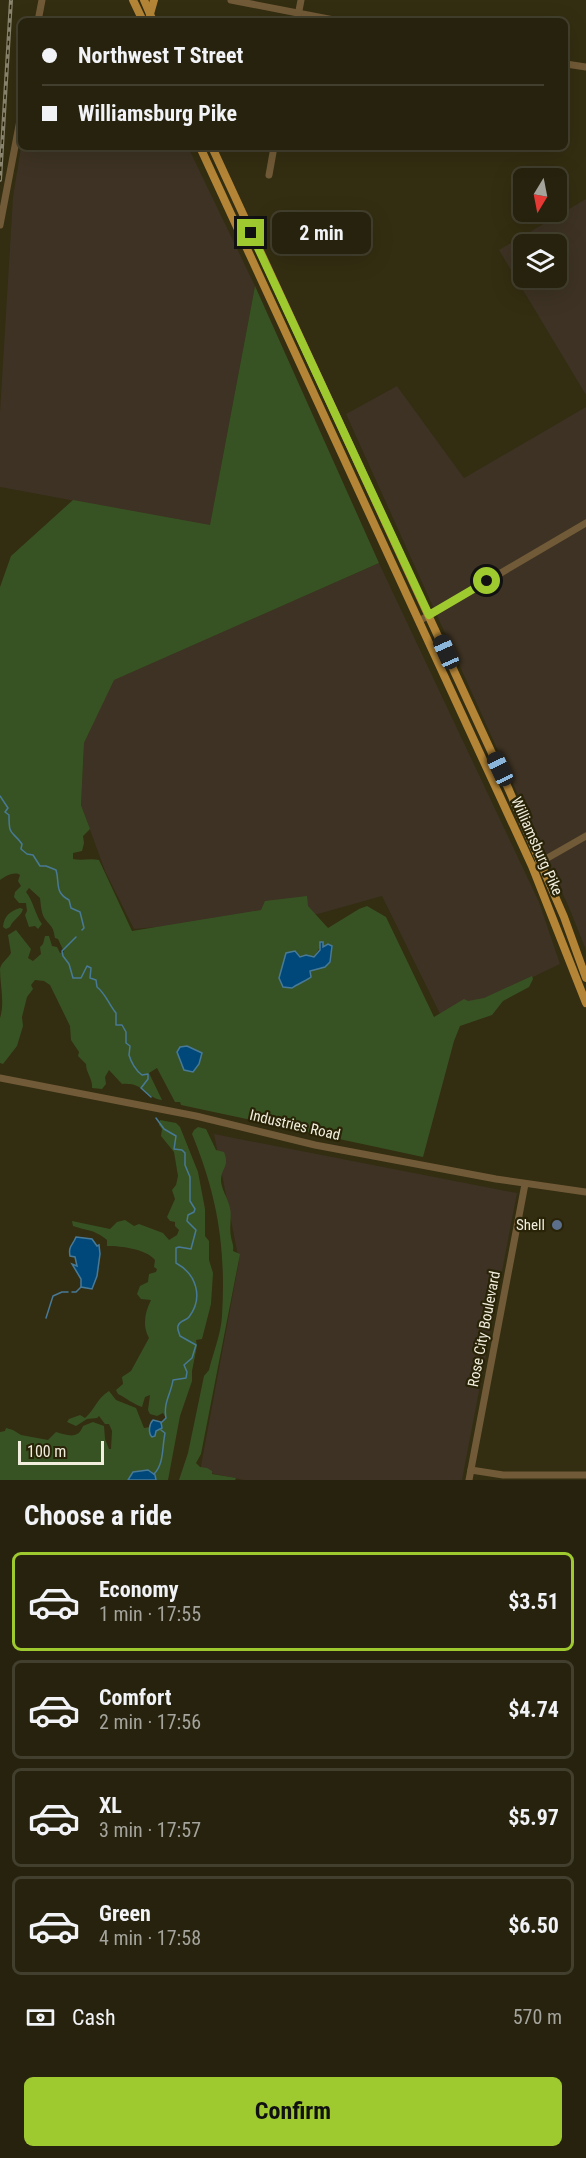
<!DOCTYPE html>
<meta charset="utf-8">
<style>
body{margin:0;font-family:"Roboto Condensed",sans-serif;background:#322f1b;color:#f1f3f6;height:100vh;display:flex;flex-direction:column;font-size:22px;white-space:nowrap}
*{box-sizing:border-box;margin:0}
p{font-size:20px;color:#a4a49d}
.icon{flex:none;width:33px;height:33px;fill:none;stroke:currentColor;stroke-width:2;stroke-linecap:round;stroke-linejoin:round}
.map{position:relative;height:1480px;overflow:hidden}
.panel{display:flex;flex-direction:column;background:#26220d;flex:1}
.panel>*{flex:none}
.guide{position:absolute;left:18px;top:18px;width:550px;height:132px;border-radius:9px;box-shadow:0 6px 24px #0002,0 0 0 2px #423f2e;display:grid;align-content:center;height:132px;padding:0 24px;background:#26220d}
.needle{width:39px;rotate:190deg}
.controls{position:absolute;left:513px;top:168px;display:grid;gap:12px}
.controls a{display:grid;place-items:center;width:54px;height:54px;border-radius:9px;background:#26220d;box-shadow:0 6px 24px #0002,0 0 0 2px #423f2e;font-size:30px}
.scale{position:absolute;left:18px;bottom:15px;width:86px;box-sizing:border-box;padding-left:6px;border:3px solid #f1eede;border-top:0;font-size:16px;line-height:21px;white-space:nowrap;color:#f1eede;-webkit-text-stroke:4px #292307;paint-order:stroke}
.end{position:absolute;width:27px;height:27px;margin:-14px;border:8px solid #9eca2f;background:#111;box-shadow:0 0 0 3px #111}
.from{border-radius:50%}
.bubble{position:absolute;height:42px;border-radius:9px;background:#26220d;box-shadow:0 6px 24px #0002,0 0 0 2px #423f2e;font-size:20px;font-weight:700;line-height:42px;text-align:center}
.car{position:absolute;width:18px;height:36px;margin:-18px -9px;border-radius:8px;box-shadow:0 0 4px 2px #0007;background:linear-gradient(#222 24%,#8ab4d8 0 40%,#222 0 76%,#8ab4d8 0 86%,#222 0)}
.guide b{display:flex;align-items:center;gap:21px;height:57px;font-size:22px}
.guide b+b{border-top:2px solid #423f2e}
.guide i{width:15px;height:15px;background:#f1f3f6}
ul{padding:0;list-style:none}
li{display:flex;align-items:center;gap:18px;height:99px;margin:0 12px 9px;padding:0 12px;border:3px solid #423f2e;border-radius:9px}
li div{flex:1}
li b{display:block;font-size:22px}
li em{font-style:normal;font-weight:700}
li.current{border-color:#9eca2f}
li>.icon{width:54px;height:54px;stroke-width:1.5}
h2{padding:0 24px;font-size:27px;line-height:72px}
.pay{display:flex;align-items:center;gap:15px;height:66px;padding:0 24px;font-size:22px}
.pay p{margin-inline-start:auto}
.cta{display:flex;gap:12px;margin-top:auto;padding:12px 24px}
.cta a{flex:1;height:69px;border-radius:9px;background:#9eca2f;color:#111;font-size:24px;font-weight:700;line-height:69px;text-align:center}
.map>svg:first-child{display:block}
.industrial{fill:#3d3223;fill-rule:evenodd}
.green{fill:#385323;fill-rule:evenodd}
.water{fill:#004879;stroke:#487a97;stroke-width:1.5}
.lines{fill:none;stroke-linecap:round;stroke-linejoin:round}
.stream{stroke:#487a97;stroke-width:1.5}
.minor{stroke:#715a37;stroke-width:7}
.major{stroke:#b48537;stroke-width:8}
.rail-casing{stroke:#89846e;stroke-width:4}
.rail{stroke:#292307;stroke-width:1.5;stroke-dasharray:4.5;stroke-linecap:butt}
.route{stroke:#9eca2f;stroke-width:8}
.service-dot{fill:#5c6f8a;stroke:#292307;stroke-width:2}
.labels{text-anchor:middle;stroke-width:4.5;stroke-linejoin:round;paint-order:stroke}
.street-label{font-size:15px;fill:#f1eede;stroke:#292307}
.poi-label{font-size:15px;fill:#f1eede;stroke:#292307;text-anchor:end}
</style>
<div class="map">
<svg width="586" height="1480" viewBox="0 0 586 1480">
<rect width="100%" height="100%" fill="#332d11"/>
<!-- industrial -->
<g class="industrial">
<polygon points="21,147 188,147 255,286 210,526 0,487 0,412 13,197"/>
<path d="M586 199V395L499 250ZM556 244V278H524V244Z"/>
<polygon points="397,386 464,478 586,407 586,950 570,910 346,414"/>
<polygon points="379,563 539,902 560,964 443,1020 382,896 318,914 134,929 105,871 81,805 84,743 113,680"/>
<polygon points="214,1134 517,1193 462,1480 244,1480 200,1471 239,1261"/>
</g>
<!-- green -->
<g class="green">
<path d="M255 286 379 563 114 680 84 743 81 805 90 829 83 836 84 843 82 851 73 853V859C82 861 90 858 99 860L132 931 261 910 265 901 307 896 308 906 328 928 359 909 367 906 386 917 434 1017 464 999 468 1001 484 998 532 976 533 979 529 987 503 1001 492 1015 460 1026 454 1041 423 1157 181 1105 180 1102H175L157 1068 149 1073 162 1100C145 1098 144 1082 122 1084L109 1070 105 1077 106 1084 102 1089 92 1088C93 1079 86 1073 86 1064L78 1056 79 1052 71 1040 70 1026 50 985 44 981 35 980 31 985 33 989 27 997 22 1017 23 1026 17 1046 3 1064 0 1063V1018C5 1003 0 985 0 969 1 962 8 959 11 953L8 935 16 930 31 949 28 958 33 961 41 954 40 947 43 944 45 936H49L52 946 57 947 60 953 64 952 58 939 55 938C53 926 52 928 45 919 41 913 41 905 40 898L29 888 26 892C34 902 35 915 42 924L38 929 35 926 29 927 25 915 27 911 26 903H19L14 897 15 892 21 886 18 881 20 875C14 871 6 876 0 880V587L11 556 73 500 210 525ZM323 942V947H332C328 968 328 962 310 972L307 980 300 982 294 987 281 983 279 978 286 953 295 951 301 957H314Z"/>
<path d="M20 908 23 909C21 917 13 919 10 927L6 929 3 927C4 916 10 911 20 908Z"/>
<path d="M160 1120 176 1123 180 1127 198 1172 205 1209V1236L209 1241V1260L213 1273 211 1304 202 1339 196 1340 197 1346 192 1371V1381L180 1416 168 1480H156L151 1471 133 1472 128 1480H0V1432L5 1431 6 1428 13 1430 21 1435 48 1440 56 1432C67 1435 78 1440 83 1426L93 1422 104 1426 105 1439 109 1449H111L112 1431 109 1424H105L99 1416 97 1418 87 1419 76 1426 67 1422 69 1419 80 1415 85 1418C94 1411 97 1398 109 1391L116 1400 136 1408 144 1428 150 1427 153 1420 162 1423 166 1418 163 1413 157 1416 150 1414 148 1410 150 1395 145 1397 142 1407C133 1404 126 1398 118 1394L116 1390 123 1384 122 1377 131 1371 149 1338C142 1326 145 1312 151 1300L141 1299 137 1294 140 1286 148 1282 149 1274 156 1272 157 1269 154 1267 155 1260C146 1249 122 1246 107 1246V1240C94 1229 87 1231 73 1226L72 1221 110 1229 117 1222 125 1220 134 1226 139 1224 163 1233 169 1240 177 1235 179 1230 175 1226V1222L170 1221 167 1217 175 1199 172 1190 176 1185 178 1176 174 1152 161 1136 162 1129 159 1125Z"/>
<path d="M198 1127 206 1129 216 1150 224 1152C230 1167 221 1168 221 1180 221 1189 228 1198 230 1208 232 1217 229 1227 231 1237 232 1243 234 1245 233 1251L240 1254 201 1454 196 1463 200 1467 207 1468 212 1471V1474L236 1478 235 1480H179L188 1453 204 1376 209 1370C213 1353 221 1334 222 1316 226 1249 218 1197 192 1134L194 1130Z"/>
</g>
<!-- water -->
<g class="water">
<path d="M320 942H323V947L328 944 332 946 330 962 325 967 310 971 311 977C309 979 296 985 292 988L283 987 279 978 286 953 295 951 300 957 306 955 314 957 320 950Z"/>
<polygon points="187,1046 202,1053 199,1064 193,1072 184,1070 177,1052 180,1047"/>
<path d="M76 1237 92 1239 97 1246 99 1245 100 1254 97 1276 92 1289 81 1287V1279L72 1264 77 1266 75 1257 70 1256C68 1246 73 1245 76 1237Z"/>
<path d="M153 1420 161 1422 162 1428 156 1431 155 1436 152 1437C148 1433 149 1424 153 1420Z"/>
<polygon points="148,1470 155,1475 156,1480 128,1480 133,1472"/>
</g>
<g class="lines">
<!-- stream -->
<g class="stream">
<path d="M0 796 8 808 5 812 9 815C9 837 11 829 22 844L21 849 27 854 33 855 40 866H46L56 870C60 883 54 892 69 900L71 908 80 912 84 928 82 930"/>
<path d="M76 937 62 951 63 956 69 964 73 978H81L87 966 91 968 90 978 96 980 97 987C106 994 109 1005 116 1013V1025H122L126 1032V1043L130 1046 129 1055C131 1062 136 1071 142 1075L148 1074V1079L141 1088 151 1097"/>
<path d="M156 1118 164 1129 176 1136 174 1149 182 1150 185 1153V1165L190 1177V1201L195 1209 194 1212 188 1215 187 1221 196 1230 191 1249 179 1247 176 1248V1263C196 1274 204 1297 189 1317 186 1321 180 1320 178 1326 177 1330 179 1332 180 1336L196 1345 192 1358 184 1365 187 1372 186 1378 173 1380C171 1394 163 1403 166 1418L161 1423"/>
<polyline points="72,1292 76,1292 81,1287"/>
<polyline points="46,1318 53,1296 62,1292 68,1292"/>
<path d="M154 1474C164 1464 162 1448 165 1433L161 1430"/>
</g>
<!-- minor -->
<g class="minor">
<polyline points="231,0 339,21"/>
<polyline points="38,21 42,0"/>
<polyline points="297,21 301,0"/>
<polyline points="566,64 586,67"/>
<polyline points="269,175 274,147"/>
<polyline points="0,225 21,115"/>
<polyline points="419,621 586,523"/>
<polyline points="537,864 586,836"/>
<polyline points="0,1078 196,1116 315,1145 496,1179 586,1192"/>
<polyline points="471,1470 503,1475 586,1475"/>
<polyline points="469,1480 525,1184"/>
</g>
<!-- major -->
<g class="major">
<polyline points="133,0 143,21"/>
<polyline points="144,0 153,21"/>
<polyline points="150,14 154,0"/>
<polyline points="200,147 532,866 586,1003"/>
<polyline points="212,147 509,790 564,917 586,978"/>
</g>
<!-- rail casing -->
<g class="rail-casing">
<polyline id="rail" points="0,180 11,0"/>
</g>
<!-- rail -->
<use href="#rail" class="rail"/>
</g>
<g class="lines">
<!-- route -->
<polyline class="route" points="251,233 429,615 487,581"/>
</g>
<!-- markers -->
<circle class="service-dot" cx="557" cy="1225" r="6"/>
<g class="labels">
<!-- street labels -->
<g class="street-label">
<text transform="translate(537 846) rotate(66)" y="5">Williamsburg Pike</text>
<text transform="translate(295 1125) rotate(13)" y="5">Industries Road</text>
<text transform="translate(484 1329) rotate(-79)" y="5">Rose City Boulevard</text>
</g>
<!-- poi labels -->
<g class="poi-label">
<text x="545" y="1230">Shell</text>
</g>
</g>
</svg>
<div class="controls">
<a><svg class="needle" viewBox="-14 -14 28 28"><path d="M0-13l5 13h-10z" fill="#e53935"/><path d="M0 13l5-13h-10z" fill="#a4a49d"/></svg></a>
<a><svg class="icon" aria-label="layers" viewBox="0 0 24 24"><path d="M12 4l9 5-9 5-9-5zM3 14l9 5 9-5"/></svg></a>
</div>
<div class="scale">100 m</div>
<i class="end from" style="left:487px;top:581px"></i>
<i class="end" style="left:251px;top:233px"></i>
<div class="bubble" style="left:272px;top:212px;width:99px">2 min</div>
<i class="car" style="left:446px;top:652px;rotate:336deg"></i>
<i class="car" style="left:500px;top:769px;rotate:335deg"></i>
<div class="guide">
<b><i class="from"></i>Northwest T Street</b>
<b><i></i>Williamsburg Pike</b>
</div>
</div>
<section class="panel">
<h2>Choose a ride</h2>
<ul>
<li class="current"><svg class="icon" aria-label="car" viewBox="0 0 24 24"><path d="M5 17H2v-5l4-1 3-4h7l3 4 3 1v5h-3M9 17h6M6 11h13"/><circle cx="7" cy="17" r="2"/><circle cx="17" cy="17" r="2"/></svg><div><b>Economy</b><p>1 min · 17:55</p></div><em>$3.51</em></li>
<li><svg class="icon" aria-label="car" viewBox="0 0 24 24"><path d="M5 17H2v-5l4-1 3-4h7l3 4 3 1v5h-3M9 17h6M6 11h13"/><circle cx="7" cy="17" r="2"/><circle cx="17" cy="17" r="2"/></svg><div><b>Comfort</b><p>2 min · 17:56</p></div><em>$4.74</em></li>
<li><svg class="icon" aria-label="car" viewBox="0 0 24 24"><path d="M5 17H2v-5l4-1 3-4h7l3 4 3 1v5h-3M9 17h6M6 11h13"/><circle cx="7" cy="17" r="2"/><circle cx="17" cy="17" r="2"/></svg><div><b>XL</b><p>3 min · 17:57</p></div><em>$5.97</em></li>
<li><svg class="icon" aria-label="car" viewBox="0 0 24 24"><path d="M5 17H2v-5l4-1 3-4h7l3 4 3 1v5h-3M9 17h6M6 11h13"/><circle cx="7" cy="17" r="2"/><circle cx="17" cy="17" r="2"/></svg><div><b>Green</b><p>4 min · 17:58</p></div><em>$6.50</em></li>
</ul>
<div class="pay"><svg class="icon" aria-label="cash" viewBox="0 0 24 24"><path d="M3 7h18v10H3z"/><circle cx="12" cy="12" r="2"/></svg>Cash<p>570 m</p></div>
<div class="cta"><a>Confirm</a></div>
</section>
